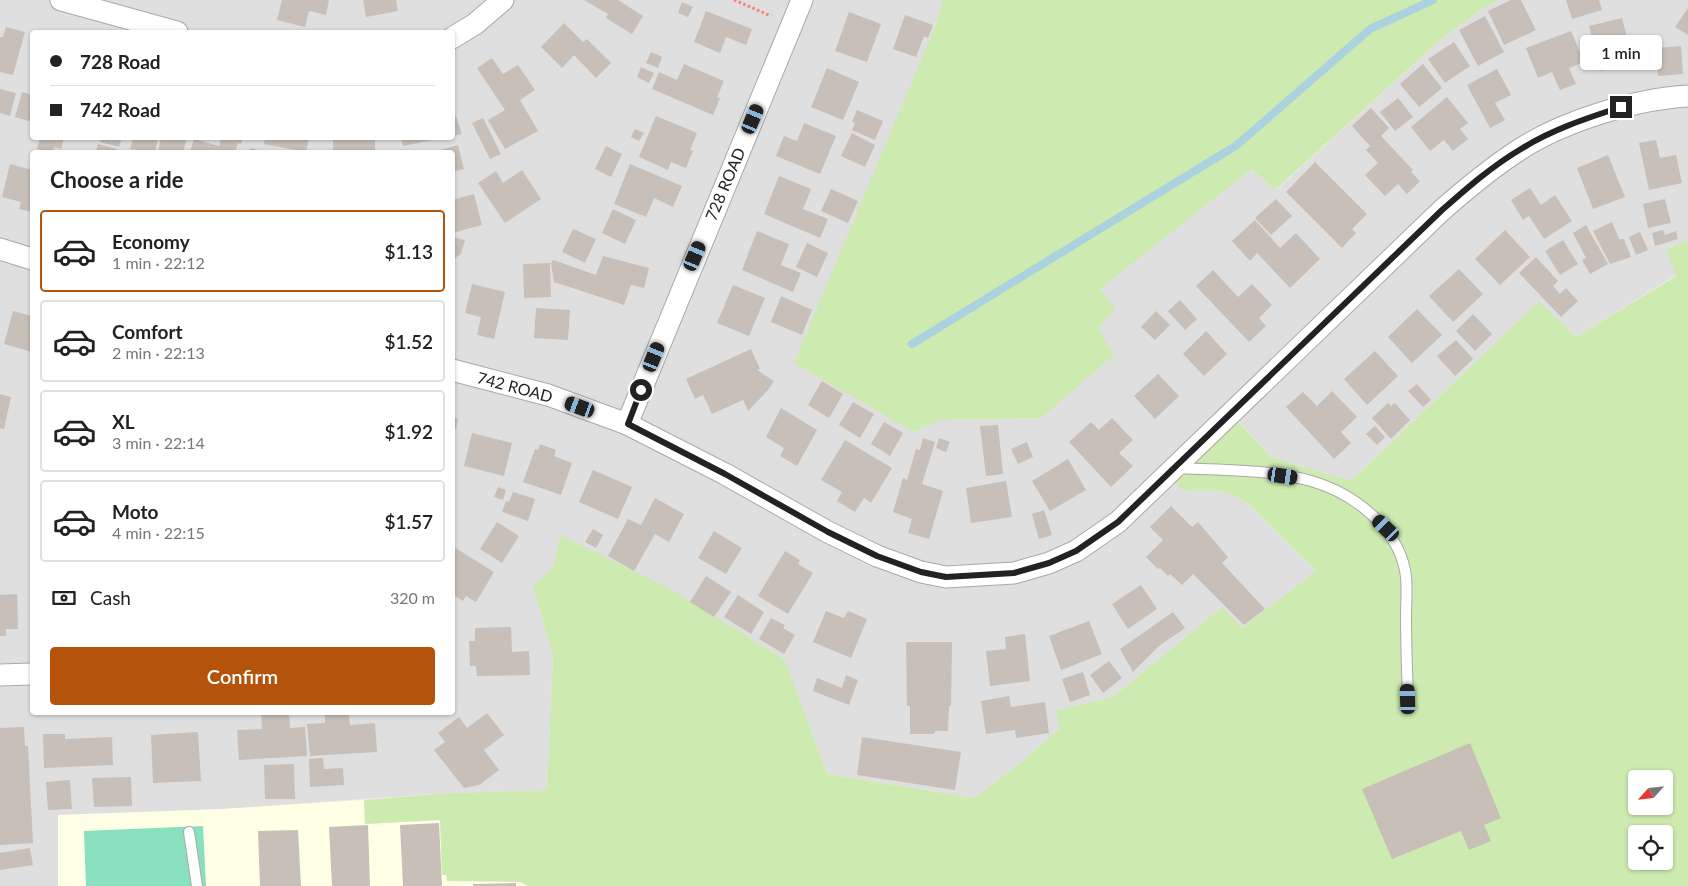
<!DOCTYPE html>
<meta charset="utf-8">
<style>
body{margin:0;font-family:Lato,sans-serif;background:#f6f6f6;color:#222;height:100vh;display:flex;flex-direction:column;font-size:19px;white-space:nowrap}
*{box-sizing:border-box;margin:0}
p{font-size:16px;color:#767676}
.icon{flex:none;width:28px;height:28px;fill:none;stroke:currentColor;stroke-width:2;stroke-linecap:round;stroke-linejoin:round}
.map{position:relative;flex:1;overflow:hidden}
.side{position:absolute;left:30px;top:150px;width:425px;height:565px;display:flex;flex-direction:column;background:#fff;border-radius:5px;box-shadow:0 1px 4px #0004}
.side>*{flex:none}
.banner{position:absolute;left:30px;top:30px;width:425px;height:110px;border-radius:5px;box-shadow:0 1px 4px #0004;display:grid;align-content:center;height:110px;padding:0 20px;background:#fff}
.needle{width:32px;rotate:243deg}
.fabs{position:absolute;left:1628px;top:770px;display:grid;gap:10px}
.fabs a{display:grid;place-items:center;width:45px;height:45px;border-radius:5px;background:#fff;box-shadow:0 1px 4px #0004;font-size:25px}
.end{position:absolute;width:22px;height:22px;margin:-11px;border:6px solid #222;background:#fff;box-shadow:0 0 0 2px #fff}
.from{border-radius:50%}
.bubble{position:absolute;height:35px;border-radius:5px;background:#fff;box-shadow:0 1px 4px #0004;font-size:16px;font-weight:600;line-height:35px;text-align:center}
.car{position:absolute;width:15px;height:30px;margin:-15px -8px;border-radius:6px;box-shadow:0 0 4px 1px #0007;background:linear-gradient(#222 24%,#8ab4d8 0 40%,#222 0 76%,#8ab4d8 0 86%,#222 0)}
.banner b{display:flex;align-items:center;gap:18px;height:48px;font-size:19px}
.banner b+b{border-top:1px solid #e0e0e0}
.banner i{width:12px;height:12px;background:#222}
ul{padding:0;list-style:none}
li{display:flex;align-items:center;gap:15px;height:82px;margin:0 10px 8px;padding:0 10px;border:2px solid #e0e0e0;border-radius:5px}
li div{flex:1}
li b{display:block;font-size:19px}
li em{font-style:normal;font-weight:600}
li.active{border-color:#b45309}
li>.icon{width:45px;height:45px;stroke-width:1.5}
h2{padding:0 20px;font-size:22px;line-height:60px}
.pay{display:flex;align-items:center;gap:12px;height:55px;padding:0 20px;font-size:19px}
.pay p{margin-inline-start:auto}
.action{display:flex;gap:10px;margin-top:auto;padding:10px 20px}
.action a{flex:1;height:58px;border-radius:5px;background:#b45309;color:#fff;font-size:20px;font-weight:600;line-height:58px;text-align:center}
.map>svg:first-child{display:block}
.residential{fill:#e0dfdf;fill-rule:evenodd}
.education{fill:#ffffe5}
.grass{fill:#cdebb0;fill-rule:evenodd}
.pitch{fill:#88e0be}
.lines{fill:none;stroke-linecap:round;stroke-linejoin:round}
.stream{stroke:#aad3df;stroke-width:8}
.building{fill:#c7bfb8}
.lane-casing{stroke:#a9a9a9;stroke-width:12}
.street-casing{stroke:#a9a9a9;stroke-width:23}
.path{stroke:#fa8072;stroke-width:3;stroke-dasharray:2.5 2.5;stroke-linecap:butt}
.lane{stroke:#fff;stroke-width:10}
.street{stroke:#fff;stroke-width:21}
.route{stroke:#222;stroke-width:6}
.labels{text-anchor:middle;stroke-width:4;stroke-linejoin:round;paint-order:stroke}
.street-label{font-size:16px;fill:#222;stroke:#fff}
</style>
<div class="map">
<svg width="1688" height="886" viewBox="0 0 1688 886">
<rect width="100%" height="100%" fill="#f2efe9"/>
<!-- residential -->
<path class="residential" d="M0 0H942L936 24 851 229 914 432 941 420 1041 418 1098 328 1099 289 1252 169 1276 190 1446 35 1482 9 1499 0H1688V240L1666 250 1676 275 1576 337 1538 302 1351 481 1271 457 1233 415 1186 491H1222L1247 502 1316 571 1242 628 1221 608 1113 697 1056 711 1061 727 1019 764 974 798 827 774 785 660 560 535 554 565 533 587 553 656 547 790 449 793 223 809 58 815V886H0ZM32 32H452V138H32ZM32 152H452V712H32Z"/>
<!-- education -->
<polygon class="education" points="364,800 365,824 440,820 442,875 446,875 448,880 520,882 528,886 58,886 58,815 223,809"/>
<!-- grass -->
<g class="grass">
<polygon points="942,0 1499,0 1482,9 1446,35 1275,190 1252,169 1100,289 1115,308 1098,328 1114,355 1041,418 941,420 914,432 794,363 936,24"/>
<path d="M1688 240V886H528L520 882 447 881 446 875H442L440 820 365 824 364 800 449 793 547 790 553 656 533 587 554 565 560 535 669 588 785 660 827 774 974 798 1019 764 1060 728 1056 711 1113 697 1222 607 1242 628 1316 571 1247 502 1222 491H1186L1166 477 1232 415 1271 457 1351 481 1539 301 1576 337 1676 276 1666 250ZM1636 779H1664V806H1636ZM1636 834H1664V861H1636Z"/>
</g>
<!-- pitch -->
<polygon class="pitch" points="203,826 206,886 86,886 84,831"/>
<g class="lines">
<!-- stream -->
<polyline class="stream" points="912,344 1237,145 1370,29 1433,0"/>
</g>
<!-- building -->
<g class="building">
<polygon points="282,0 329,0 326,15 309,11 305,27 277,20"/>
<polygon points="363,0 396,0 398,11 366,17"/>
<polygon points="584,0 618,0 643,16 632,34 606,18 608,14"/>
<polygon points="1511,0 1521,0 1536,30 1504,45 1488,11"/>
<polygon points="1566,0 1599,0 1602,10 1572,19"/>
<polygon points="682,2 693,7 688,17 678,13"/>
<polygon points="1688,8 1688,35 1675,27"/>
<polygon points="706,11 752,29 746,45 726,37 720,53 694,42"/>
<polygon points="849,12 881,24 867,62 835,51"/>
<polygon points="905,15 933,25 928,38 924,36 916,57 893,49"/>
<polygon points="1485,16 1504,52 1478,66 1459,30"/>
<polygon points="1622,18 1630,48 1613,51 1617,67 1600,71 1589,26"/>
<polygon points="564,23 583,42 587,39 611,63 596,78 574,55 562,68 541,47"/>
<polygon points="6,27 25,32 13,75 0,72 0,37 3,37"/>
<polygon points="1571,31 1584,62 1569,68 1576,84 1560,90 1552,72 1538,78 1526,48"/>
<polygon points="1454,42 1470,66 1445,83 1428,59"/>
<polygon points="1681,46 1683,74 1658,76 1655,48"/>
<polygon points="651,52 662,57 658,68 646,63"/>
<polygon points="492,58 503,74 518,65 535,90 520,100 538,131 505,149 488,120 505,110 477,68"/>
<polygon points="684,64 724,81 717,97 720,98 713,115 652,89 659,72 677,80"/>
<polygon points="1423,64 1442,88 1419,107 1400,84"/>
<polygon points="641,67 654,73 649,83 637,77"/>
<polygon points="827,68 859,82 843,120 811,107"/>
<polygon points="1497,69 1511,95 1495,103 1505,120 1490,128 1467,85"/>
<polygon points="0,89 16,93 10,116 0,113"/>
<polygon points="22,92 32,95 32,122 15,117"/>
<polygon points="1447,97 1468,123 1460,129 1468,139 1453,151 1444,140 1430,151 1411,127"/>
<polygon points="1398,98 1413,117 1395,131 1380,112"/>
<polygon points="1371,108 1389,128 1381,136 1413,170 1411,172 1420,181 1407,194 1398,184 1385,196 1365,175 1378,163 1366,150 1370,146 1352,126"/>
<polygon points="857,110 883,121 875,140 852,130 855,123 852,122"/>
<polygon points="456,116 462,134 452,136 452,117"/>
<polygon points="656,116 697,133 690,150 693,151 686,168 671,162 668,170 639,157"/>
<polygon points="483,118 501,154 490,159 472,123"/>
<polygon points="804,123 836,136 820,174 776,156 784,136 797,141"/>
<polygon points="635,129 644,133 639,141 631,137"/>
<polygon points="852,133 875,145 865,167 841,156"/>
<polygon points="40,138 64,138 61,149 54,147 52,152 37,149"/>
<polygon points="101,138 122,138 119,147 100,142"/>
<polygon points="133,138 158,138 155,152 130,149"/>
<polygon points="161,138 187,138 183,152 158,152"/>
<polygon points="217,138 243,138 241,144 238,143 235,152 190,152 194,139 219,146 221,139"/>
<polygon points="265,138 309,138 306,152 264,144"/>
<rect x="333" y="138" width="42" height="13"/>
<polygon points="401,138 442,138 403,146"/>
<polygon points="1656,140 1660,158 1676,155 1682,183 1649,190 1639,143"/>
<polygon points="98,144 117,149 116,152 96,152"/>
<polygon points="458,145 464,169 452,172 452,152 434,152"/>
<polygon points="606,146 622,154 611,177 595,169"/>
<polygon points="251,148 264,152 250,152"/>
<polygon points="1608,155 1625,197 1593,209 1577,168"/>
<polygon points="1315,162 1367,214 1352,229 1356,233 1342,248 1286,192"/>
<polygon points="10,164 32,170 32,212 19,209 21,202 2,197"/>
<polygon points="630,164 682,186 673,207 654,198 646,217 614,204"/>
<polygon points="522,170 541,199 505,223 478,183 496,171 503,183"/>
<polygon points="779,176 811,189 803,209 828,219 820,238 764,214"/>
<polygon points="1530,188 1541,205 1555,195 1572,221 1544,239 1529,216 1523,220 1511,200"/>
<polygon points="831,189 858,201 848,223 821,211"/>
<polygon points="474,194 482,225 452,233 452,200"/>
<polygon points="1276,199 1292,216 1271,235 1255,218"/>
<polygon points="1665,199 1671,223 1648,228 1643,204"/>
<polygon points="613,209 636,220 625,244 602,233"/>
<polygon points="1255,220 1280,248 1296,233 1320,259 1290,288 1257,253 1250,261 1232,241"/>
<polygon points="1612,222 1619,239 1624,239 1631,257 1610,264 1593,231"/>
<polygon points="1586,225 1608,264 1590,274 1582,260 1586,258 1573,233"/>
<polygon points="573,229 596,239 585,263 562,252"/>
<polygon points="1505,230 1530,257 1500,285 1475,259"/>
<polygon points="1663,230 1665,235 1676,231 1678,239 1655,246 1652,233"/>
<polygon points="757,231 789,244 781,265 801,273 793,292 742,270"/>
<polygon points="1640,232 1648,250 1636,255 1629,237"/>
<polygon points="452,237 465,240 461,254 452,260"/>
<polygon points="1563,240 1578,264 1560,275 1545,251"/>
<polygon points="807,243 828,253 817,277 796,267"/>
<polygon points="603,256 649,268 644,288 631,285 624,305 554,282 551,263 553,260 596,275"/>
<polygon points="1536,257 1558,281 1553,286 1560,294 1566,288 1578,301 1561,317 1519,273"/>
<polygon points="550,263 551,297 524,298 523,264"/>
<polygon points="1459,269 1483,294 1453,322 1429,296"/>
<polygon points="1213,270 1238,297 1252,284 1272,305 1259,318 1266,326 1249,342 1196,286"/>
<polygon points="472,284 505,292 494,339 477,335 481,317 465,313"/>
<polygon points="733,285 765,298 749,336 717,323"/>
<polygon points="781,296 812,310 802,335 771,322"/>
<polygon points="1180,300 1197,319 1185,330 1168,311"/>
<polygon points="536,308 570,310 568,340 534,338"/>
<polygon points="1417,309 1442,335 1412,363 1388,337"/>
<polygon points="13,311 32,316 32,352 4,344"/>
<polygon points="1156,311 1170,325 1155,340 1141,327"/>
<polygon points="1473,314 1492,334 1475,351 1456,331"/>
<polygon points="1206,331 1227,354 1204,376 1183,354"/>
<polygon points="1456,340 1473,359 1455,376 1437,356"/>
<polygon points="751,349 760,369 757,370 774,381 768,390 748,411 743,400 712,414 703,395 695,399 686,379"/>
<polygon points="1375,351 1398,376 1367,405 1344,379"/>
<polygon points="1158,374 1179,396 1155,419 1134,396"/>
<polygon points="822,381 843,394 829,418 808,405"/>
<polygon points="1417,384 1431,400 1423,407 1408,391"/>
<polygon points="1332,391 1357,417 1341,432 1351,443 1334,459 1286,407 1303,392 1317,406"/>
<polygon points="0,394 11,397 4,429 0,428"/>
<polygon points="853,402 874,414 860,438 839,425"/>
<polygon points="1388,403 1391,406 1395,403 1410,420 1391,439 1372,418"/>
<polygon points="781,408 817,430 797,466 780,456 784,448 766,437"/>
<polygon points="452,417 458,419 456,429 452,428"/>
<polygon points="1112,418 1133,440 1119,453 1133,466 1111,487 1069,442 1091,422 1099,430"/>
<polygon points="884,422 903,433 890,456 871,444"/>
<polygon points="998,425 1003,474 986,476 980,426"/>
<polygon points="1375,426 1385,437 1377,445 1366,434"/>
<polygon points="472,433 512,443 504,476 464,466"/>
<polygon points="923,438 935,442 922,484 943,491 929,539 908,533 912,519 893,512 903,478 907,480 916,449 920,450"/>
<polygon points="939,438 950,442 946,452 936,448"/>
<polygon points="845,440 892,468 871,503 864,498 855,512 837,501 842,492 821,480"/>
<polygon points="1027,442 1033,457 1018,464 1011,449"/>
<polygon points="540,444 556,450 554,456 572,463 561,495 523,482 535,449 538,450"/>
<polygon points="1068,459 1086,490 1050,511 1032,481"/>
<polygon points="593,470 632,487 618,519 579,502"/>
<polygon points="1006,481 1012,517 971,523 966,488"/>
<polygon points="498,487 506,490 503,500 494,497"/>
<polygon points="513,492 535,499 528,521 502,512 506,501 509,502"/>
<polygon points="655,498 684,514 669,542 655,534 634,571 608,556 628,519 641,525"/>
<polygon points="1171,506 1192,527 1198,522 1228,557 1222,563 1265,609 1244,625 1193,574 1182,585 1170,574 1168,576 1160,568 1158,569 1146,557 1163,540 1150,527"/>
<polygon points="1044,510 1052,535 1039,539 1032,514"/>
<polygon points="497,522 519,536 502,563 480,549"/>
<polygon points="593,529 603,535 596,548 585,542"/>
<polygon points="714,531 742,548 726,574 698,558"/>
<polygon points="454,547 494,572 476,602 466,596 463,601 452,594"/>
<polygon points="785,551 800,560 798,564 813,573 788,614 758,596"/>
<polygon points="706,576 731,592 714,617 690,602"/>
<polygon points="1141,585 1157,609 1128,629 1112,604"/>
<polygon points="17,594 18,629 6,629 6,636 0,636 0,595"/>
<polygon points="738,595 764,612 751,634 724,617"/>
<polygon points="826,611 844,618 848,611 867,619 851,658 813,642"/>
<polygon points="1173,612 1185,628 1159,646 1133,672 1120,649"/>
<polygon points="771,618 785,625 783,628 795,635 784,654 759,639"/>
<polygon points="1089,621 1102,654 1061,670 1049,636"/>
<polygon points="511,627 512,652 529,651 530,675 477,676 476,666 470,666 469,641 475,641 475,628"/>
<polygon points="1025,634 1030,681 990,686 986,651 1006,649 1005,637"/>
<polygon points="906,642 952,642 951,706 949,706 948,731 935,731 934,734 910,734 910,706 907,706"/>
<polygon points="1109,661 1122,678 1103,693 1090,675"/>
<polygon points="1083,672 1090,695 1070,702 1062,679"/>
<polygon points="846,675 858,680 849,705 813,691 817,678 842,688"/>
<polygon points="1009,696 1011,707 1045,702 1049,733 1016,738 1015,730 986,734 981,701"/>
<polygon points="261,712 289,712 290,728 305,727 307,756 239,760 237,730 262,729"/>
<polygon points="325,712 349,712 350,725 375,723 377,752 310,756 307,724 325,723"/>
<polygon points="487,713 504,735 484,750 499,770 479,785 464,788 434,750 445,742 438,733 459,717 467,728"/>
<polygon points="24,727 25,746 28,746 33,843 0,845 0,728"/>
<polygon points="198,732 201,781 153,783 151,735"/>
<polygon points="43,734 65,734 65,739 112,737 113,765 44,768"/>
<polygon points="862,737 961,752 955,790 857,775"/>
<polygon points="1470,743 1501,818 1484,825 1491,841 1469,850 1461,831 1392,859 1362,789"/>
<polygon points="323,758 324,769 343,768 344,785 310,787 309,759"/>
<polygon points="294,764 295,799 265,799 264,765"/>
<polygon points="131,777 132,806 94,807 92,778"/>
<polygon points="70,780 72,809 48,810 46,782"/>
<polygon points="439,823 442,886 403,886 400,825"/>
<polygon points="368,825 370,886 332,886 329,827"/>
<polygon points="298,830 301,886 260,886 258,831"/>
<polygon points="30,848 33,865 0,870 0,853"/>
<polygon points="516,883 516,886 473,886 473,884"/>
</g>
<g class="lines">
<!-- lane casing -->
<g class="lane-casing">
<g id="lane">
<path d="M1175 468C1220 470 1268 469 1311 481 1353 493 1396 526 1405 570 1408 585 1406 601 1406 616 1406 644 1407 671 1408 699"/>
<polyline points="189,832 197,886"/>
</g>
</g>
<!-- street casing -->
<g class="street-casing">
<g id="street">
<polyline points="61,0 177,32"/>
<polyline points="452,38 475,24 503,0"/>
<polyline points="0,249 32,259"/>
<path d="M452 370 548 395 627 424 725 474 828 532 877 556 921 572 946 577 1014 573 1049 563 1076 551 1118 522 1441 211C1466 189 1491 168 1519 150 1563 121 1636 99 1688 96"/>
<polyline points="627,424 802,0"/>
<polyline points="0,675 32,674"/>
</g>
</g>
<!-- path -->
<polyline class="path" points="734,0 771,16"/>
<!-- lane -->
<use href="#lane" class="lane"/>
<!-- street -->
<use href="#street" class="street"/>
</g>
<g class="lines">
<!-- route -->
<path class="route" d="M641 390 628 424 725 474 828 532 877 556 921 572 946 577 1014 573 1049 563 1076 551 1118 522 1441 211C1466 189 1492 166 1521 149 1551 130 1587 118 1621 107"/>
</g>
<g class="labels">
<!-- street labels -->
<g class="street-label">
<text transform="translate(725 184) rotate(-67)" y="6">728 ROAD</text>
<text transform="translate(515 387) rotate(15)" y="6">742 ROAD</text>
</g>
</g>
</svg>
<div class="fabs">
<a><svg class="needle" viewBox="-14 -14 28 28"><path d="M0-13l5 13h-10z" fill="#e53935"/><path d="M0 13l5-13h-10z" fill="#767676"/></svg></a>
<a><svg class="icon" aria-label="locate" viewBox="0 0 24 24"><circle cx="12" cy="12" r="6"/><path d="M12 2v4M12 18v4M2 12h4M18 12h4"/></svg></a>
</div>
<i class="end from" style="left:641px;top:390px"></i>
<i class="end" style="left:1621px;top:107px"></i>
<div class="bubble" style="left:1580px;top:35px;width:82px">1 min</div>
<i class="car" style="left:753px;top:119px;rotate:23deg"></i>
<i class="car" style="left:695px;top:256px;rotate:23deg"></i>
<i class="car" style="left:654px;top:357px;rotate:22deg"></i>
<i class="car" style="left:580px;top:407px;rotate:290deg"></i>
<i class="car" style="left:1283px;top:476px;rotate:99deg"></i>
<i class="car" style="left:1386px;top:528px;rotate:314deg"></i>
<i class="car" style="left:1408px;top:699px;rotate:358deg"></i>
<div class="banner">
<b><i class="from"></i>728 Road</b>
<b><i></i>742 Road</b>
</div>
<section class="side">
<h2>Choose a ride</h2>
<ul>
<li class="active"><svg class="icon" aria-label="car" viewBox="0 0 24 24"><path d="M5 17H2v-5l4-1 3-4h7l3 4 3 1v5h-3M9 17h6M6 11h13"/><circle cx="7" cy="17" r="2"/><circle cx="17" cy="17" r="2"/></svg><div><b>Economy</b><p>1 min · 22:12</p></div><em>$1.13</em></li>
<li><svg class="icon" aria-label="car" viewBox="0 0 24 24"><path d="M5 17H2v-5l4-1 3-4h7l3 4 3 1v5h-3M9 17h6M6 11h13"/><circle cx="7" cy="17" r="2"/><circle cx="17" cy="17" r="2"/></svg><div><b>Comfort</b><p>2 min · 22:13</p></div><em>$1.52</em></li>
<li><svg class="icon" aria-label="car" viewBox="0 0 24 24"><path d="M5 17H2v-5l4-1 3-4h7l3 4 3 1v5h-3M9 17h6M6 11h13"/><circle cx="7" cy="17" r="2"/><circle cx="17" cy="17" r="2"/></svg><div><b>XL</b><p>3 min · 22:14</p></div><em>$1.92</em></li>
<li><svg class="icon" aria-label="car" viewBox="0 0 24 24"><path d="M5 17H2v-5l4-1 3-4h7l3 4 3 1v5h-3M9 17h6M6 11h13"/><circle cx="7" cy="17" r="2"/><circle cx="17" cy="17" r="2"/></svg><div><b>Moto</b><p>4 min · 22:15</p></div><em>$1.57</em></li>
</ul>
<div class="pay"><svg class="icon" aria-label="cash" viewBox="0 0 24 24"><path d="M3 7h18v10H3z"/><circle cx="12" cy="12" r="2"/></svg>Cash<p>320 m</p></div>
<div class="action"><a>Confirm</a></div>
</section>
</div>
